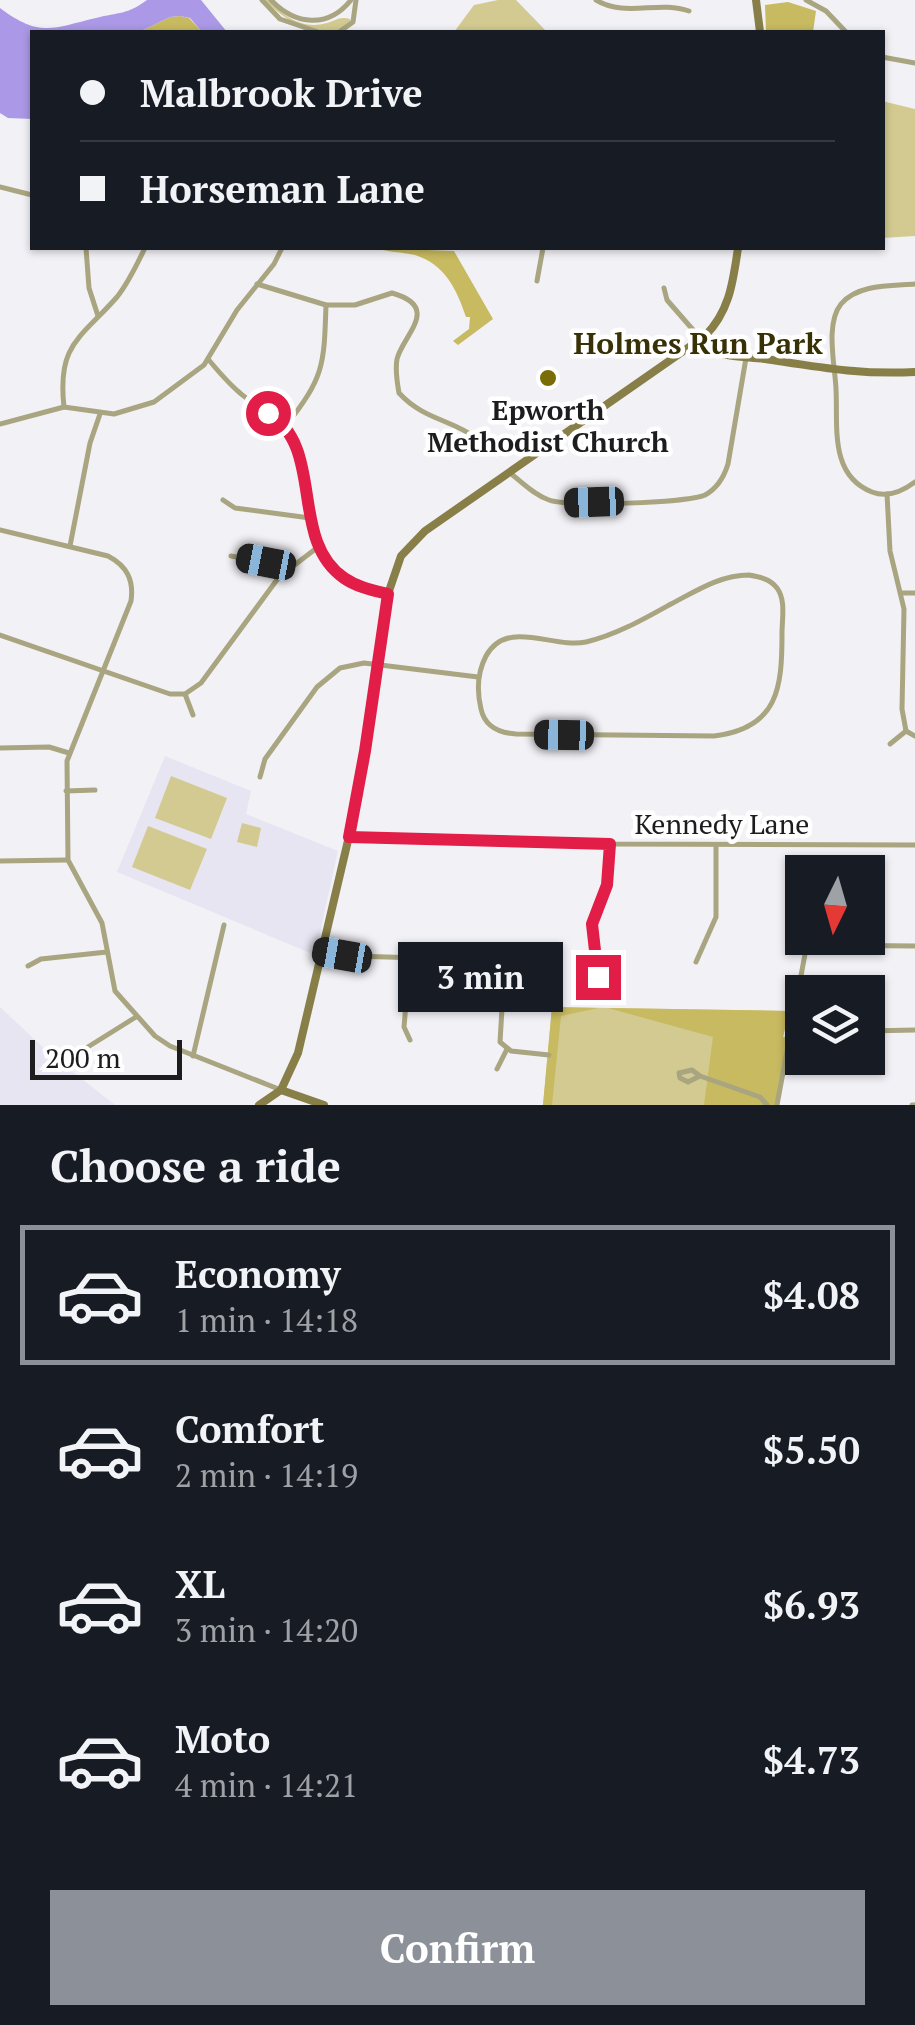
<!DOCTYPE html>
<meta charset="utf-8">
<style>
body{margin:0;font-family:"PT Serif",serif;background:#242831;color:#f1f3f6;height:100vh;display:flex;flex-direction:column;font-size:38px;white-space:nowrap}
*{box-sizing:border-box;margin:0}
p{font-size:32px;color:#9ea1a6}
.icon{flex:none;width:55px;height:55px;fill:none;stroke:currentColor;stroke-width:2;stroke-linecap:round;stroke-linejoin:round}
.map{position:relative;height:1105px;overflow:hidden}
.sheet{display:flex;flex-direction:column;background:#171b24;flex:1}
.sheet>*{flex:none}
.top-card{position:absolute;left:30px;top:30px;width:855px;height:220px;border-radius:0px;box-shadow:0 2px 8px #0004;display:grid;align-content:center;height:220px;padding:0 50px;background:#171b24}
.needle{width:65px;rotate:185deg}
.fabs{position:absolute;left:785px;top:855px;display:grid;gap:20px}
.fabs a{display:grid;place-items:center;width:100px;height:100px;border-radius:0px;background:#171b24;box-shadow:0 2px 8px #0004;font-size:50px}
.scale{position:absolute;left:30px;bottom:25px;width:152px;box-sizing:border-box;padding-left:10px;border:5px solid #1d1d1f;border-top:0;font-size:28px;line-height:35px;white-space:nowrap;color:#1d1d1f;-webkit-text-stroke:8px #fff;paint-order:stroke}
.end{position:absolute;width:45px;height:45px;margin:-22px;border:12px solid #e11d48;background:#fff;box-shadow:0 0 0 5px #fff}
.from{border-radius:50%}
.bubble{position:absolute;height:70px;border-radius:0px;background:#171b24;box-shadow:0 2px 8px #0004;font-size:32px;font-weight:700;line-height:70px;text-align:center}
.car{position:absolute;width:30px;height:60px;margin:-30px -15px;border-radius:12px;box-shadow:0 0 8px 2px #0007;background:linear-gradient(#222 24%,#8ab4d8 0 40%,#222 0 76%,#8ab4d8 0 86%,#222 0)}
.top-card b{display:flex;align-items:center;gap:35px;height:95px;font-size:38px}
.top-card b+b{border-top:2px solid #363941}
.top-card i{width:25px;height:25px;background:#f1f3f6}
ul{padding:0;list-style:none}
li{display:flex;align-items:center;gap:30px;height:140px;margin:0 20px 15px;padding:0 30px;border:5px solid transparent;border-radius:0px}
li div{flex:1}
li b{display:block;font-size:38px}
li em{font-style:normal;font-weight:700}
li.current{border-color:#8c9099}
li>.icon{width:90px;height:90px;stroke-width:1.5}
h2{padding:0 50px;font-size:45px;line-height:120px}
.cta{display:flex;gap:20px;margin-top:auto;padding:20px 50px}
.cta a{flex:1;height:115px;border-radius:0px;background:#8c9099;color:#fff;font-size:40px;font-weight:700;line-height:115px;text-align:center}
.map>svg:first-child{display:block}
.built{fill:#e7e5f2}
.green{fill:#d2ca90}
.forest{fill:#c7ba60}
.water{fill:#ab98e7}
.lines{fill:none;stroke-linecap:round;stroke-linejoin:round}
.street{stroke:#a9a580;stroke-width:5}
.secondary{stroke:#877f47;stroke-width:8}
.route{stroke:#e11d48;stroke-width:12}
.poi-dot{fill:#7a6d08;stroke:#fff;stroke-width:4}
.labels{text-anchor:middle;stroke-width:9;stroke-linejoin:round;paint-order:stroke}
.poi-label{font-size:28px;font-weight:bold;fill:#1d1d1f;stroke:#fff}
.street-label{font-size:28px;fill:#1d1d1f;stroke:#fff}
.neighbourhood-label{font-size:30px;font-weight:bold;fill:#373105;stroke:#fff}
</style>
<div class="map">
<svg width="915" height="1105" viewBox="0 0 915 1105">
<rect width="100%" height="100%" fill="#f2f1f6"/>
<!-- built -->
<g class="built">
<polygon points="165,756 251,791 246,814 338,851 315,955 117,872"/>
<polygon points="0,1007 50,1054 115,1105 0,1105"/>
</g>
<!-- green -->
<g class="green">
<path d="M265 0H269C284 17 303 30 327 23 337 20 339 16 350 19L351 23C324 44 285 22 265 0Z"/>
<polygon points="498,0 516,0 547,32 454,32 474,5"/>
<polygon points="882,101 915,109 915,236 883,238"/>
<polygon points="171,776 227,798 211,839 155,818"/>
<polygon points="242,823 261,828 257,847 237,842"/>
<polygon points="148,826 207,849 190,890 132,867"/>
<polygon points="552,1007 789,1011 783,1037 791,1037 776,1105 543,1105"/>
</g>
<!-- forest -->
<g class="forest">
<polygon points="788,2 816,11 813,32 766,32 765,5"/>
<polygon points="180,16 189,18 202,32 139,32 170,17"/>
<path d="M374 248 454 251 493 319 458 345 453 341 469 329 470 317H466C457 290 445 264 415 255 401 252 388 252 374 248Z"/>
<polygon points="462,966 493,968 498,974 496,998 459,994"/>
<polygon points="552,1007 598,1008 561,1016 552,1105 543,1105"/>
<polygon points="608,1008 789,1011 783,1037 791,1037 776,1105 704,1105 713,1037"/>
</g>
<!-- water -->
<path class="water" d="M147 0H201L227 32H202L190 18 180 16 170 17 139 32H32V119L8 118 0 113V8C40 38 53 28 96 18 119 12 127 15 147 0Z"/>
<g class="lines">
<!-- street -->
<g class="street">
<polyline points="262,0 280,19 318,32"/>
<path d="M271 0C295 25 328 29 351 0"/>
<path d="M596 0C626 18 658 0 689 11"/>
<polyline points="806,0 826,11 846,32"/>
<polyline points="339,32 353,22 356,0"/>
<polyline points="882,57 915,63"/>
<polyline points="0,187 32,195"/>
<polyline points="86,248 89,288 98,316"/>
<polyline points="537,281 543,248"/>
<path d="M257 284 326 305H355L392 293C442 307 403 335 397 359 395 370 397 382 399 393 424 420 451 419 478 439"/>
<path d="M915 284C891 286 858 284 841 304 825 324 835 365 836 389 838 426 829 475 872 492 887 498 903 491 915 482"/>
<polyline points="664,288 667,300 701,339"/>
<path d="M208 359C218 371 228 383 240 393 254 406 278 414 288 431 332 502 275 562 388 594"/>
<path d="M64 407C57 344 80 339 117 297 129 282 137 264 145 248"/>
<polyline points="0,424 64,407 114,414 154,402 204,365 237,310 274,264 282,248"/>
<path d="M285 427C324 377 324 367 326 305"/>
<path d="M510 473C522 482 534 495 549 500 567 507 688 503 705 495 718 488 724 477 728 464L746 358"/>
<polyline points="887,494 890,551 904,609 902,709 906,731"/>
<polyline points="223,500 235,508 310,518"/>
<path d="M0 530 108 556C127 566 134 580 131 601L67 761 68 860 102 923 115 991 155 1036 170 1046 281 1090"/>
<polyline points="70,546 90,443 100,414"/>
<polyline points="231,556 276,565 285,571"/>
<path d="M749 575C760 577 770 579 777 588 786 600 782 619 782 633 782 687 779 728 714 736L516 734C499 733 485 727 481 709 477 692 477 673 486 656 507 618 553 649 586 642 616 635 644 619 671 604 696 591 720 575 749 575Z"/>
<polyline points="901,593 915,593"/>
<polyline points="0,635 170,694 185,694 201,683 279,577 318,547"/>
<polyline points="185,694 193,715"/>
<polyline points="906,731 915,736"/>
<polyline points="890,744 906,731"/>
<polyline points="0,748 49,747 69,753"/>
<polyline points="260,777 265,759 317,687 340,668 364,663 478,677"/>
<polyline points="66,791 95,790"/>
<polyline points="349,837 610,844 915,845"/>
<polyline points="0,861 67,860"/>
<polyline points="802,925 796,934 807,945"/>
<polyline points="807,945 915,946"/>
<polyline points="321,951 351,956 492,960 500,965 504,975 500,1042 511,1051 549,1055"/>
<polyline points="410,957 404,1027 410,1040"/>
<polyline points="696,962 716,917 716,845"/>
<polyline points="500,965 516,951"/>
<polyline points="28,966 41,959 107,952"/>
<polyline points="599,996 593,925 607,885 610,844"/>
<polyline points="868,1031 915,1030"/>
<polyline points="789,1032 802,1032"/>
<polyline points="193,1056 224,925"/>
<polyline points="67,1060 136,1017"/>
<polyline points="497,1069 507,1049"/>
<polyline points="700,1076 688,1082 680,1078 679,1073 692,1070 700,1076 760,1097 767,1105"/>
<polyline points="777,1105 808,938"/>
<polyline points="912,1105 915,1105"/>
</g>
<!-- secondary -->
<g class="secondary">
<polyline points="756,0 760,32"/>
<path d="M697 343C718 358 741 356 765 359 818 367 861 375 915 372"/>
<polyline points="281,1090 324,1105"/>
<path d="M259 1105 281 1090 298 1053 358 798 388 594 401 556 425 531 705 336C730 311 733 281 738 248"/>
</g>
</g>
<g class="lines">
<!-- route -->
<path class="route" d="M268 413C326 448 288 539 344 578 357 587 372 590 388 594L365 751 349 837 610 844 607 885 592 924 598 977"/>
</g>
<!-- markers -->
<circle class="poi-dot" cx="548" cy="378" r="10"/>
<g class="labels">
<!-- poi labels -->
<g class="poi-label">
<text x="548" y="420">Epworth<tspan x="548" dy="32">Methodist Church</tspan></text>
</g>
<!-- street labels -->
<g class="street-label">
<text x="722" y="834">Kennedy Lane</text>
</g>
<!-- neighbourhood labels -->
<g class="neighbourhood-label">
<text x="698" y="354">Holmes Run Park</text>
</g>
</g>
</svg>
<div class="fabs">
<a><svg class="needle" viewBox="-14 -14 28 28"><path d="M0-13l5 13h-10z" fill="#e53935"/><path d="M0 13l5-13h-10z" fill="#9ea1a6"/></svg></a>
<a><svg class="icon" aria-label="layers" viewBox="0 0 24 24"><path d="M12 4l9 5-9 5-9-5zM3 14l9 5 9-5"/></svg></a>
</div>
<div class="scale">200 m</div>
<i class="end from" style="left:268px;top:413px"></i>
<i class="end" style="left:598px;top:977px"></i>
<div class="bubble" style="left:398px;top:942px;width:165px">3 min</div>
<i class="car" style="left:594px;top:502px;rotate:268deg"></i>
<i class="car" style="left:266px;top:562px;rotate:281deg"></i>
<i class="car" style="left:564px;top:735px;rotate:271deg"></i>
<i class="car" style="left:342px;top:955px;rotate:280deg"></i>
<div class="top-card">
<b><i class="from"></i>Malbrook Drive</b>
<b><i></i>Horseman Lane</b>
</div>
</div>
<section class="sheet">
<h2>Choose a ride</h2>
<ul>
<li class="current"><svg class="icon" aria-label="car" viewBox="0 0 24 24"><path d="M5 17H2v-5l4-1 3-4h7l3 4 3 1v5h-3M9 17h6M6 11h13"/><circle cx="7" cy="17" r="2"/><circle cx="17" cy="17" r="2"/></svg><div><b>Economy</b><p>1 min · 14:18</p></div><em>$4.08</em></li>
<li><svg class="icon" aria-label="car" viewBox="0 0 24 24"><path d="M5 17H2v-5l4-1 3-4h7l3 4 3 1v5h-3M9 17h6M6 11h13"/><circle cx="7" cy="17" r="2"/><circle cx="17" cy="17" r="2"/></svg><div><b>Comfort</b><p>2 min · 14:19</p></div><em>$5.50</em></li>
<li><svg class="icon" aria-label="car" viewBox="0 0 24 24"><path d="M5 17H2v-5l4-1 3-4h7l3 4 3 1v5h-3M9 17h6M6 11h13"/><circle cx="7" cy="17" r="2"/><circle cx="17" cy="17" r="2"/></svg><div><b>XL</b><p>3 min · 14:20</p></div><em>$6.93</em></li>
<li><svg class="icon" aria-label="car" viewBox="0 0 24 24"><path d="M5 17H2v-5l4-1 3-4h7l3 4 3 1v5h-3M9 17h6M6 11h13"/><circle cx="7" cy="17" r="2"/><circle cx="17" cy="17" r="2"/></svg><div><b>Moto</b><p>4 min · 14:21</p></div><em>$4.73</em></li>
</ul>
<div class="cta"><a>Confirm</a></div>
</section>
